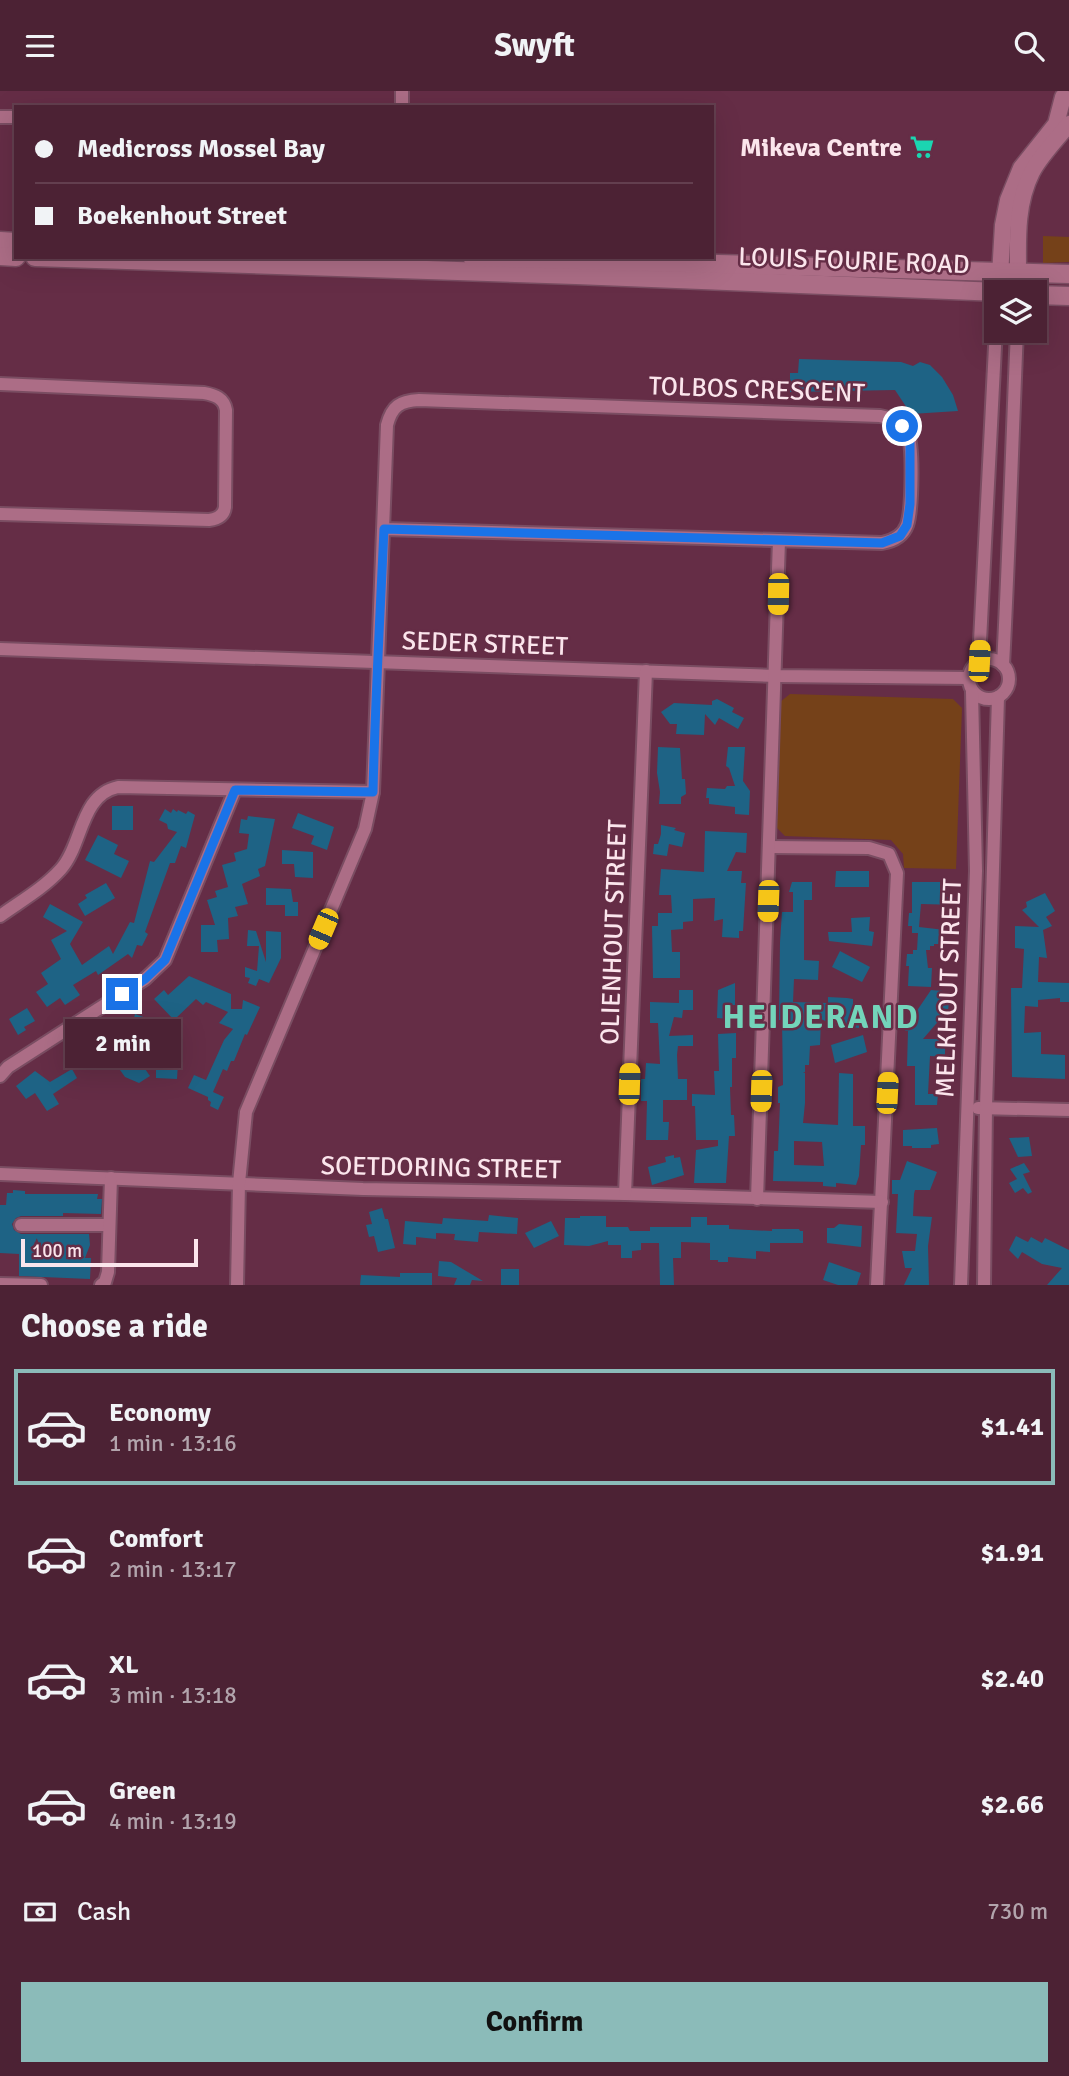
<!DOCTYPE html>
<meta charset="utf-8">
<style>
body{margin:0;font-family:Signika,sans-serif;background:#532a3c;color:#f1f3f6;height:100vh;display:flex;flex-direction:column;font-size:26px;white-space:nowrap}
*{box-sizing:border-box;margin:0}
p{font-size:23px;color:#b2a4ac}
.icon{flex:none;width:38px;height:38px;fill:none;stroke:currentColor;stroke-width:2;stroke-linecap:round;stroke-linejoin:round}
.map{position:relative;height:1194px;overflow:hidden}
.side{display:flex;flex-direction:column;background:#4c2234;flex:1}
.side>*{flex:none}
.banner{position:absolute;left:14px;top:14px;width:700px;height:154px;border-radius:0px;box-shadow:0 7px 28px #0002,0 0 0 2px #633f4f;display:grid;align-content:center;height:154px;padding:0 21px;background:#4c2234}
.buttons{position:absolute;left:984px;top:189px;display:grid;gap:14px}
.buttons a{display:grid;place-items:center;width:63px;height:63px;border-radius:0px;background:#4c2234;box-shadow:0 7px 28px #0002,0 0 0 2px #633f4f;font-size:35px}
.scale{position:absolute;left:21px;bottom:18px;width:177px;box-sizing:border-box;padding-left:7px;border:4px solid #fbe5ec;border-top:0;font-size:19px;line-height:24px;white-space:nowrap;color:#fbe5ec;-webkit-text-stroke:5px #652d46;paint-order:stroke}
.end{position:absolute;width:32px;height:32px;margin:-16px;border:9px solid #1a73e8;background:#fff;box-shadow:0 0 0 4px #fff}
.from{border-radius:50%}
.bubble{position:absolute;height:49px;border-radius:0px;background:#4c2234;box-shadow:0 7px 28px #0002,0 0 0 2px #633f4f;font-size:23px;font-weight:800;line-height:49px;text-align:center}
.car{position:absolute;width:21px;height:42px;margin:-21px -10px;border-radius:9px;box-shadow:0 0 5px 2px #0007;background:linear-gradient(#f5c518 24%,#345 0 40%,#f5c518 0 76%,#345 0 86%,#f5c518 0)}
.banner b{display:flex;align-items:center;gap:24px;height:66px;font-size:26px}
.banner b+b{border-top:2px solid #633f4f}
.banner i{width:18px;height:18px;background:#f1f3f6}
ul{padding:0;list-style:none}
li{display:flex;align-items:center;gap:21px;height:116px;margin:0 14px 10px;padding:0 7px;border:4px solid transparent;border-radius:0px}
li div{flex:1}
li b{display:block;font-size:26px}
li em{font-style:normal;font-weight:800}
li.current{border-color:#8bbbb9}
li>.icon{width:63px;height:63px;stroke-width:1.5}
h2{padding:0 21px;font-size:32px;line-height:84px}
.pay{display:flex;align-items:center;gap:18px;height:77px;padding:0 21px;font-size:26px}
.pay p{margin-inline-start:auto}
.cta{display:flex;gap:14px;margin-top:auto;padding:14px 21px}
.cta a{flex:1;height:80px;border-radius:0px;background:#8bbbb9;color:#111;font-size:28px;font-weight:800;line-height:80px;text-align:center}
header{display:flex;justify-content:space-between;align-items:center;height:91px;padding:0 21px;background:#4c2234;font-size:32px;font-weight:800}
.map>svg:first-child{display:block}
.green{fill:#754119}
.building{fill:#1e6385;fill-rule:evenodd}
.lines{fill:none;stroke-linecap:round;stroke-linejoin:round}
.minor-casing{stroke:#7a4d62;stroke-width:16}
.tertiary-casing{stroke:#7a4d62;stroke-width:19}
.secondary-casing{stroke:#7a4d62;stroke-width:21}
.minor{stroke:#ac6d86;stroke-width:12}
.tertiary{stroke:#ac6d86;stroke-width:16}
.secondary{stroke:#ac6d86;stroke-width:18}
.route{stroke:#1a73e8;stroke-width:9}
.labels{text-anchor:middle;stroke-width:5;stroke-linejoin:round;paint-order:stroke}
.poi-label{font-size:26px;font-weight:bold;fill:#fbe5ec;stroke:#652d46;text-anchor:end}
.street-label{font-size:26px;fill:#fbe5ec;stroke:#652d46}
.district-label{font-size:33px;font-weight:bold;letter-spacing:2px;fill:#73d4ba;stroke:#652d46}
</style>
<header><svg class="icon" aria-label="menu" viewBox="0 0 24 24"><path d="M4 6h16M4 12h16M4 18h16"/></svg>Swyft<svg class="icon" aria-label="search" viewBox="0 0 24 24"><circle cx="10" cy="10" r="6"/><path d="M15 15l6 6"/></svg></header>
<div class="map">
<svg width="1069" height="1194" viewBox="0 0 1069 1194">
<rect width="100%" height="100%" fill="#652d46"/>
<!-- green -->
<g class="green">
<polygon points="1043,145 1069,146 1069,171 1043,172"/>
<polygon points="790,603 953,608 962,617 956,778 904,777 903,763 891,749 785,745 776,736 780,611"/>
</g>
<!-- building -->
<g class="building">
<polygon points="799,268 901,271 913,275 920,271 930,274 942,286 953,304 958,320 911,323 895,299 790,301 790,282 798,282"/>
<polygon points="717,608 734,617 732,621 744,627 738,638 719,627 715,634 705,623 704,644 676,643 677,633 670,633 661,621 674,612 712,614 712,610"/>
<polygon points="658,656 680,657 682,688 685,688 686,703 681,706 681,713 659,713 660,701 657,682"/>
<polygon points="728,656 745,656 743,690 750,700 749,724 735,723 735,716 709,713 709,707 706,707 707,697 725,698 727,695 735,695 729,677 726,675"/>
<rect x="112" y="715" width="21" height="24"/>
<polygon points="165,718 171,722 173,718 177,721 178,719 186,723 188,720 195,724 186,757 181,755 175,772 170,772 145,841 148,843 142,855 137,854 132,867 128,863 98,884 96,880 73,894 80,904 65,914 60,907 47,916 36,901 48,893 41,882 61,868 51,849 67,840 43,826 50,813 83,831 70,853 82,874 109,855 113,863 130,831 134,832 150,770 154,771 177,741 168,738 167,733 159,729"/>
<polygon points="298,722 334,736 327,759 311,753 314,745 292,737"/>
<polygon points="248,725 275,728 265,775 258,778 260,785 242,793 248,813 235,816 238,825 228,827 229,848 217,849 218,861 201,861 201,834 215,834 207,809 217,806 215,800 228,796 222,774 236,770 234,762 247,758 249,743 239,742 241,728 247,729"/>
<polygon points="661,734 676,737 674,739 685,742 682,756 669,753 667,765 653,763 654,753 658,753 661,743"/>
<polygon points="705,740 747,742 746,762 736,761 727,780 742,780 741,792 746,792 743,840 739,840 739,847 722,846 723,828 714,830 715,807 693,808 693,830 683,831 683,838 671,839 672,861 680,861 680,887 653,887 652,835 658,835 658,822 672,822 671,804 659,804 661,778 704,781"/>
<polygon points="98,744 118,754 114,763 129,770 121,787 85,769"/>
<polygon points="282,759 313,761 313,787 295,786 294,773 282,773"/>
<polygon points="836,780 869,780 869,796 835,796"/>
<path d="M792 791H812V809H804V869L819 870 818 889 794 888 793 911 828 912V906L847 907 853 908V915L860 916 859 937 836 935 821 928 820 954 810 955 809 974H805V981L803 982H805V1012L803 1032 838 1034 839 982 853 983V1035H865V1054H861L859 1085 856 1094 836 1092V1096L823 1095V1091L773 1090 774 1060H778L780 1012H778V996L783 994 782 929H779L780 851 782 821H793V801H789ZM794 1050 822 1051 824 1075 794 1074Z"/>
<polygon points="912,791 940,791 940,805 960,808 959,814 921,813 919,836 945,839 944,853 934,853 934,855 930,855 930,859 926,859 928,877 932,877 931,896 908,895 909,875 906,875 907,863 913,863 913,859 917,859 918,842 912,842 912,835 908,835 909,822 912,822"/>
<polygon points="106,792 115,807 85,825 78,813 87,807 85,804"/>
<polygon points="266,797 291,798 293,811 298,811 298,825 285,825 285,814 266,814"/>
<polygon points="1045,802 1055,820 1046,826 1052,835 1043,839 1047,867 1039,866 1038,891 1069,892 1069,911 1060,911 1060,907 1038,909 1038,916 1025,915 1024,942 1041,941 1041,963 1065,964 1065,988 1012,986 1011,897 1022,897 1024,858 1015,857 1015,835 1039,836 1022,819 1027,816 1026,811"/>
<polygon points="870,826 869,840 874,841 872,855 829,850 828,841 852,841 851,827"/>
<polygon points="248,839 256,840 266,871 266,840 281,841 281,867 269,892 259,888 256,895 248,892 250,887 245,886 245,876 257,880 259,855 247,855"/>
<polygon points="840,860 870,876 862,891 832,876"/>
<polygon points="189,885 231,903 231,918 242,918 243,909 260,916 247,944 245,943 234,970 231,970 227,980 223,978 213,1001 224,1006 218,1019 210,1015 211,1011 208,1009 208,1006 188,997 194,984 206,989 224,949 233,938 219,932 228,921 206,911 203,914 196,908 174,929 154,908 164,899 168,904"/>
<polygon points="735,892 735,914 730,914 730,928 717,927 718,899"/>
<polygon points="679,899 693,899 693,919 683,919 682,927 674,926 669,945 693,944 693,955 678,955 677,964 678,988 687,988 687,1009 663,1009 663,1031 669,1031 668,1049 646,1049 647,1010 641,1010 641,988 645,988 646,972 660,973 658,932 650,932 650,911 679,912"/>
<polygon points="931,899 943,900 943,906 950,905 948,919 923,948 945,948 945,966 930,965 928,1003 938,1003 937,1014 915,1014 915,975 907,975 908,940 905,940 910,925 914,924"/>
<polygon points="27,917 35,930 24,936 26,939 18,944 9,928"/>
<polygon points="135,923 160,932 157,941 151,939 150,943 125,939 128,926 134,927"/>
<polygon points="115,936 126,952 104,969 90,952"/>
<polygon points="736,942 736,967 732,967 732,996 730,996 731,1024 734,1024 735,1045 729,1045 726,1092 694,1092 696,1059 718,1055 718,1049 696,1049 695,1015 692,1015 692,1003 715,1004 714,980 719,980 718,943"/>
<polygon points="863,944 867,961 835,972 831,954"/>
<polygon points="138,968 150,985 139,992 125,986 120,979"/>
<polygon points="156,972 178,972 177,988 156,987"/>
<polygon points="72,978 77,987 53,1003 59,1013 47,1020 35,1002 26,1008 16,995 35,980 50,991"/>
<polygon points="937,1037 939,1053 931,1054 931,1057 912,1057 912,1055 903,1055 903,1039"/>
<polygon points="1029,1046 1032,1065 1018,1066 1009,1047"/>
<polygon points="674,1064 674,1067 680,1066 684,1084 652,1094 648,1076 666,1071 665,1066"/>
<polygon points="907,1070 937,1081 930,1099 915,1099 914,1103 913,1125 932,1126 928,1155 929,1194 904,1194 912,1177 905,1177 902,1160 915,1160 917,1143 896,1142 898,1103 892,1103 892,1089 900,1089"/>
<polygon points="1024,1072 1030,1081 1023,1083 1032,1101 1028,1103 1023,1097 1015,1102 1009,1092 1017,1088 1010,1078"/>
<polygon points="13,1099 25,1100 25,1103 98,1103 97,1108 102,1108 101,1123 63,1122 63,1125 21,1125 16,1127 12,1133 14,1139 21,1143 89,1143 90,1154 85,1167 91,1167 90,1188 19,1185 19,1163 0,1162 0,1114 6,1114 7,1102 13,1102"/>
<polygon points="382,1117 385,1128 388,1128 395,1157 378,1161 374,1145 369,1146 366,1134 372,1133 369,1121"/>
<polygon points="489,1124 518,1127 517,1143 479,1141 478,1151 454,1149 455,1143 436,1142 436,1148 416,1146 416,1154 403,1153 405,1130 442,1133 443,1127 488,1130"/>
<polygon points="580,1125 606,1125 606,1136 628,1136 630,1140 650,1140 650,1136 691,1136 691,1126 707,1126 707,1134 729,1134 729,1138 772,1140 772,1138 799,1138 800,1140 803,1140 803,1152 770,1152 770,1161 756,1160 756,1168 728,1166 728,1171 718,1171 718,1169 710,1169 710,1152 681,1151 681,1167 673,1167 674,1194 660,1194 659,1152 641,1152 641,1159 632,1160 632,1167 621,1167 621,1154 608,1154 608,1150 589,1155 564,1154 565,1127 580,1127"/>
<polygon points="551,1130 559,1145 534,1157 525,1142"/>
<polygon points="839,1133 862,1135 861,1156 827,1152 827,1137 834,1137"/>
<polygon points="1016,1145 1028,1151 1031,1146 1042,1152 1045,1147 1069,1159 1069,1194 1047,1194 1062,1177 1042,1173 1022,1161 1018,1168 1009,1159"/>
<polygon points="439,1170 451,1171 483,1190 472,1189 470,1194 454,1194 457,1187 438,1185"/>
<polygon points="829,1171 861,1182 857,1194 838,1194 823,1189"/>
<rect x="501" y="1178" width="18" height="16"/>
<polygon points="400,1182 432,1182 432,1194 360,1194 361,1184 400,1186"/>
</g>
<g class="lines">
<!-- minor casing -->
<g class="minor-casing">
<g id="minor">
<polyline points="402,16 402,0"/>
<polyline points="0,26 16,26"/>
<path d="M0 293 204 302C215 304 224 307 226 319L225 416C224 425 217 428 209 429L0 423"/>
<polyline points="0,558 776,585 968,587"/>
<circle cx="989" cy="588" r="20"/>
<polyline points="979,570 996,236"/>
<path d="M1003 574C1009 462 1012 351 1017 240"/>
<polyline points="770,756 869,757 889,763 897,782 877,1194"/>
<path d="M0 825C21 810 44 797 61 778 83 753 80 704 118 696L373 701"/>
<polyline points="0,985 8,976 145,888 165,869 235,699"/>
<polyline points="978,1017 1069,1019"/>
<polyline points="0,1083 363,1098 625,1103 882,1111"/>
<polyline points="625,1103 646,580"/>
<polyline points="757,1108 779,449"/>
<polyline points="21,1134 109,1134"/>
<polyline points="0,1193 41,1194"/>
<polyline points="101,1194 105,1191 108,1181 111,1087"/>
<path d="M237 1194 239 1092 246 1021 365 738 373 701 387 334C392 315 400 310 419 309L880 325C891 327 901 331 907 341 914 353 912 420 907 434 903 445 893 450 882 452L384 438"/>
<polyline points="961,1194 976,780 972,601"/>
<polyline points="984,1194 986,1016 998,606"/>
</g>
</g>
<!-- tertiary casing -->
<g class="tertiary-casing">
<g id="tertiary">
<polyline points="999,201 1003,134 1008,109 1021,77 1056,33 1063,6"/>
<path d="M1018 201C1019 161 1013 119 1032 81 1041 64 1057 48 1069 33"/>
</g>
</g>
<!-- secondary casing -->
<g class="secondary-casing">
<g id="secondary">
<polyline points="0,150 16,151"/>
<polyline points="0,165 16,166"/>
<polyline points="35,166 576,184 999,201"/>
<polyline points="472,166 1069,183"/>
<polyline points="1034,204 1069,205"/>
</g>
</g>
<!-- minor -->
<use href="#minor" class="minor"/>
<!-- tertiary -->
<use href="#tertiary" class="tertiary"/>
<!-- secondary -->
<use href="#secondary" class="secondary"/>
</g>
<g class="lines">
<!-- route -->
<path class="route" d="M122 903 145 888 165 869 235 699 373 701C375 613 380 526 384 438L882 452 900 445 907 434 910 413V350L902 335"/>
</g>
<!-- icons -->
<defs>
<g id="supermarket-bare" transform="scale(1.89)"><path d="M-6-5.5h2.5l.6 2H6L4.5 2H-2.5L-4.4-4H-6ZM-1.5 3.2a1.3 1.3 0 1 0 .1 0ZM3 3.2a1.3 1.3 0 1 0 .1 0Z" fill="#1bd5b1" stroke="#652d46" stroke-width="2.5" paint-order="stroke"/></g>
</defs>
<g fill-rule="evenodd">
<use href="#supermarket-bare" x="922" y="56"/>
</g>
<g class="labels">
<!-- poi labels -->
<g class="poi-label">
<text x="902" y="65">Mikeva Centre</text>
</g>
<!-- street labels -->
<g class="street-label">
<text transform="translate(854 169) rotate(2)" y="9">LOUIS FOURIE ROAD</text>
<text transform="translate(757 298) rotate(2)" y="9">TOLBOS CRESCENT</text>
<text transform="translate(485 552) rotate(2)" y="9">SEDER STREET</text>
<text transform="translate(613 841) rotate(-88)" y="9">OLIENHOUT STREET</text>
<text transform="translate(948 897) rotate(-88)" y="9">MELKHOUT STREET</text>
<text transform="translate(441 1076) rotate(1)" y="9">SOETDORING STREET</text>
</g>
<!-- district labels -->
<g class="district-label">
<text x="821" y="937">HEIDERAND</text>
</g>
</g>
</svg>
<div class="buttons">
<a><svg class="icon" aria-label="layers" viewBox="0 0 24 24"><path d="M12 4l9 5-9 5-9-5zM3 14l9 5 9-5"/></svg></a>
</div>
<div class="scale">100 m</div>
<i class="end from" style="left:902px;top:335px"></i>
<i class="end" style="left:122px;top:903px"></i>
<div class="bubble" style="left:65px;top:928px;width:116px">2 min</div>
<i class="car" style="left:778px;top:503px;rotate:181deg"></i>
<i class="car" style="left:979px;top:570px;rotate:3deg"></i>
<i class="car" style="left:768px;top:810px;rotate:182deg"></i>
<i class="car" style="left:323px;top:838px;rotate:203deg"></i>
<i class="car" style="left:629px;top:993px;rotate:2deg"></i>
<i class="car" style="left:761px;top:1000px;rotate:182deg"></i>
<i class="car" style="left:887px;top:1002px;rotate:3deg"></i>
<div class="banner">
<b><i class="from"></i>Medicross Mossel Bay</b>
<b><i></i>Boekenhout Street</b>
</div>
</div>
<section class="side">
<h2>Choose a ride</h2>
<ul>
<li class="current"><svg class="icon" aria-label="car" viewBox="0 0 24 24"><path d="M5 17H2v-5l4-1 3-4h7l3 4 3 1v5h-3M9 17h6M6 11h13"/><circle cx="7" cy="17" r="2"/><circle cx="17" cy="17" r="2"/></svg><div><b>Economy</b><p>1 min · 13:16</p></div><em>$1.41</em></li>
<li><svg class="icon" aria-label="car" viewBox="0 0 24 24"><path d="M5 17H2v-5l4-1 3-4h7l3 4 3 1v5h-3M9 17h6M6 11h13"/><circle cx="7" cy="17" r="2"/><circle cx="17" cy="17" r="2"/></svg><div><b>Comfort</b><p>2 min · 13:17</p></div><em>$1.91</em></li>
<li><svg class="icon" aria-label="car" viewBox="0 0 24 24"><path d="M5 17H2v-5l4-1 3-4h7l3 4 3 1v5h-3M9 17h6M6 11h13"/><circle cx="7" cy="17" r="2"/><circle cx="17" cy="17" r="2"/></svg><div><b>XL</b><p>3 min · 13:18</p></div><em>$2.40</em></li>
<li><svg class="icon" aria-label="car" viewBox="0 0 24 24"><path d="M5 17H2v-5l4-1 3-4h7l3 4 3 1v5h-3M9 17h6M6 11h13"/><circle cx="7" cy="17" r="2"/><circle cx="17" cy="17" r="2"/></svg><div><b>Green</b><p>4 min · 13:19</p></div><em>$2.66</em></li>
</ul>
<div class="pay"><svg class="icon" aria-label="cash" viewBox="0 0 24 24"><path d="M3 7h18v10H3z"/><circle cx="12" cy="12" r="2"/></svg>Cash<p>730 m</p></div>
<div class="cta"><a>Confirm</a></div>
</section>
